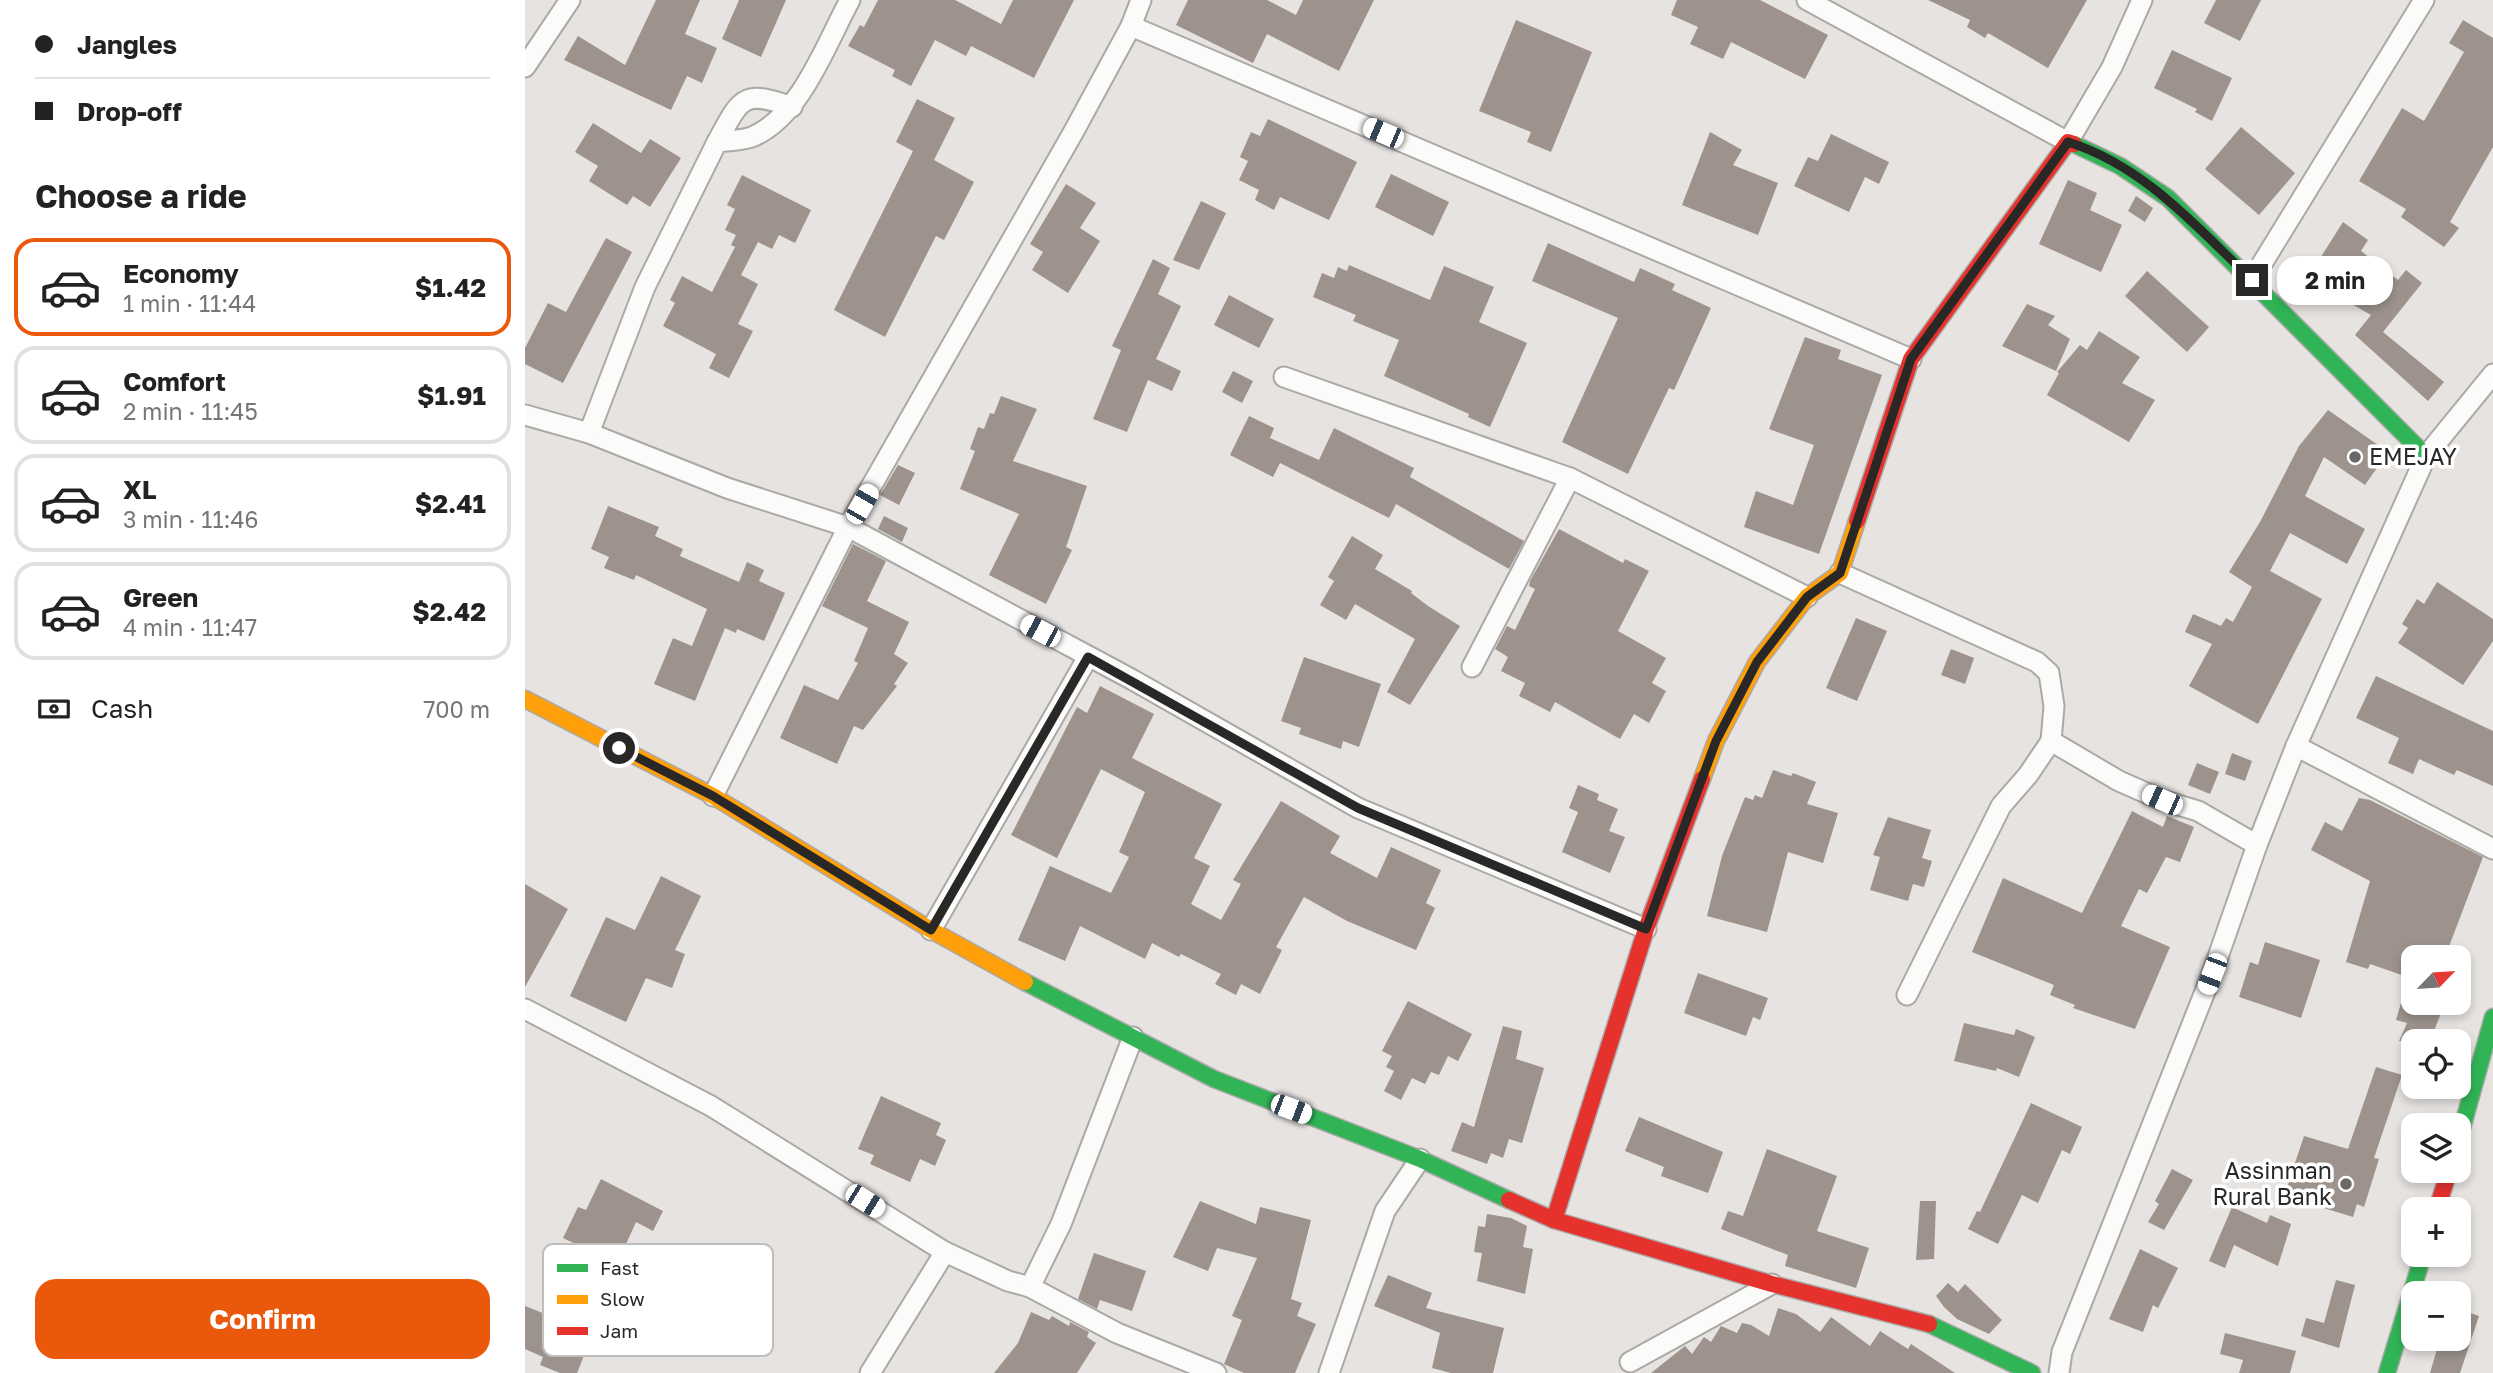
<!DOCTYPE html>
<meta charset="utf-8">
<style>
body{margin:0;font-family:"Golos Text",sans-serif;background:#f2f2f2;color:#222;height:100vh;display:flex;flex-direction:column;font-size:26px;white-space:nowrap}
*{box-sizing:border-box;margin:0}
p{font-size:23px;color:#767676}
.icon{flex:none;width:38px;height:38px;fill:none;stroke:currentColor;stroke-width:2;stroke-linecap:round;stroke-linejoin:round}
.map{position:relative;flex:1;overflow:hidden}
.side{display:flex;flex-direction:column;background:#fff;width:525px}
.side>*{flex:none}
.guide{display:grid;align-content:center;height:154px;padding:0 35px;background:#fff}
.needle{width:46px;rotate:65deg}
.tools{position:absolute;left:1876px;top:945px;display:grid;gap:14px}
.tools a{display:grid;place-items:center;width:70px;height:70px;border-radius:14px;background:#fff;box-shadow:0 4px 10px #0003;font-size:35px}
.end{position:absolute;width:32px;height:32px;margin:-16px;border:9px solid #292827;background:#fff;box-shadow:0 0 0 4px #fff}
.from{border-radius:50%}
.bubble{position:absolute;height:49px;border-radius:21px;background:#fff;box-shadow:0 4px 10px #0003;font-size:23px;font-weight:700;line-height:49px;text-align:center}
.car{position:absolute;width:21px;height:42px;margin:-21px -10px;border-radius:9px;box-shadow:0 0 5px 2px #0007;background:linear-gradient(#fff 24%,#345 0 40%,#fff 0 76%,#345 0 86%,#fff 0)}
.guide b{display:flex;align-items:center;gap:24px;height:66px;font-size:26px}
.guide b+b{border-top:2px solid #e0e0e0}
.guide i{width:18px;height:18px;background:#222}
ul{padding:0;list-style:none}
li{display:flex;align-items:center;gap:21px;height:98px;margin:0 14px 10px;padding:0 21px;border:4px solid #e0e0e0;border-radius:21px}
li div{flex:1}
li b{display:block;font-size:26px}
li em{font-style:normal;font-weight:700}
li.selected{border-color:#ea580c}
li>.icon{width:63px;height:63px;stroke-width:1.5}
h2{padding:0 35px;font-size:32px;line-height:84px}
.pay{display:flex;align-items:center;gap:18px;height:77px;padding:0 35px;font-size:26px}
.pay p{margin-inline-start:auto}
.primary-button{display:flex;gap:14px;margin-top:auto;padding:14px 35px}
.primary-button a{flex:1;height:80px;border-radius:21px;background:#ea580c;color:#fff;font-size:28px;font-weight:700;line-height:80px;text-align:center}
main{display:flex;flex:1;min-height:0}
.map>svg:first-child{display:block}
.building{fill:#9d938c}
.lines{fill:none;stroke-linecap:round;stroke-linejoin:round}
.street-casing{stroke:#aba9a8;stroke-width:23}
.fast-casing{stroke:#aba9a8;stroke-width:19}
.slow-casing{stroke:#aba9a8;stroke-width:19}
.jam-casing{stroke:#aba9a8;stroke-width:19}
.street{stroke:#fbfbfa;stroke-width:19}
.fast{stroke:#30b455;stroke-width:16}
.slow{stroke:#ff9f0a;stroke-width:16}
.jam{stroke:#e5322d;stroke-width:16}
.route{stroke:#292827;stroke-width:9}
.poi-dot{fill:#6b6968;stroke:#fff;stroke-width:2.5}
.labels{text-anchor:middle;stroke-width:7;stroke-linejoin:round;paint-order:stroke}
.poi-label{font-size:23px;fill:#292827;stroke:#fff;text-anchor:start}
.key{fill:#fff;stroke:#bfbebe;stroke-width:2}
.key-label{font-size:19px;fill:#292827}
</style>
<main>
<section class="side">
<div class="guide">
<b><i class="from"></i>Jangles</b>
<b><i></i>Drop-off</b>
</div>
<h2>Choose a ride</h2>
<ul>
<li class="selected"><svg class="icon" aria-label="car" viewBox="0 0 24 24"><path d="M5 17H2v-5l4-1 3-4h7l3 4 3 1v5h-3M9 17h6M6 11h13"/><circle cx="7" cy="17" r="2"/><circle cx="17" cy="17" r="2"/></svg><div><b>Economy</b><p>1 min · 11:44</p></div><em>$1.42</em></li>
<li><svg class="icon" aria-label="car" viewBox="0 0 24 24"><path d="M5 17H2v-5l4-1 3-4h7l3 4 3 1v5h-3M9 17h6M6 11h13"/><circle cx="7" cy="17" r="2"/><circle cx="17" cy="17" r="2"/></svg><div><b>Comfort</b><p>2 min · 11:45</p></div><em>$1.91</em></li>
<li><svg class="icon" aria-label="car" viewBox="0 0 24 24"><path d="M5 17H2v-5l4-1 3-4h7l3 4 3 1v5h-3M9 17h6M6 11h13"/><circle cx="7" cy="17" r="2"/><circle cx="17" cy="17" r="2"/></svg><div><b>XL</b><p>3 min · 11:46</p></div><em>$2.41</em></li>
<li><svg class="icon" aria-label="car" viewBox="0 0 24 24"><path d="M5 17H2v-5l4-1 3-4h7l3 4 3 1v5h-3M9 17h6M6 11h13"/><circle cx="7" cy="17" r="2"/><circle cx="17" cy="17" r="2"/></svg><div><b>Green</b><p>4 min · 11:47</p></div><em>$2.42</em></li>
</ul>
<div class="pay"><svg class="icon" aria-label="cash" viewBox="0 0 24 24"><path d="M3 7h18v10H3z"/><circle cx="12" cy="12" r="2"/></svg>Cash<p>700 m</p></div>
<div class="primary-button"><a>Confirm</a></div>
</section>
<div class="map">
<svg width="1968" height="1373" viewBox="0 0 1968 1373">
<rect width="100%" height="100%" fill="#e6e3e1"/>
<!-- building -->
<g class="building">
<polygon points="131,0 175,0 160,34 192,48 177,83 162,76 146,110 39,60 53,36 100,65"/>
<polygon points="214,0 261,0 236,57 197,39"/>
<polygon points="353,0 430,0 476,24 488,0 549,0 509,78 446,46 441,56 410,40 386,86 367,76 370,70 323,46 335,25 339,27"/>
<polygon points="663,0 742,0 771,15 778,0 849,0 814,71 742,34 728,63 651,25"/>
<polygon points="1152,0 1235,0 1303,35 1280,79 1206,42 1198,59 1165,44 1173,27 1146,15"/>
<polygon points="1403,0 1562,0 1523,68 1463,33 1460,38 1442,27 1445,20"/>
<polygon points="1691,0 1736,0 1715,41 1679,23"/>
<polygon points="991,20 1067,52 1026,152 1002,142 1006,132 954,111"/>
<polygon points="1938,20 1968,38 1968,147 1925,222 1934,228 1919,247 1876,217 1881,209 1834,181 1877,108 1899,121 1939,52 1924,43"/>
<polygon points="1647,50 1707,78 1687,121 1670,112 1672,109 1629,88"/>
<polygon points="392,99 430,118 409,160 449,182 419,240 411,236 360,337 309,310 388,151 371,142"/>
<polygon points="743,119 832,162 804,220 755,197 749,210 730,200 734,190 714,180 723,161 715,157 726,132 735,136"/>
<polygon points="68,123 116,153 125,139 156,158 125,207 108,196 102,205 64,181 73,166 50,152"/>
<polygon points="1716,127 1770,173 1734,215 1680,169"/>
<polygon points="1185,132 1217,150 1208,165 1253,183 1233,235 1157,205"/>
<polygon points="1306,134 1364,162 1354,184 1340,177 1324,212 1269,186 1283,157 1293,161"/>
<polygon points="866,174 924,202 908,236 850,207"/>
<polygon points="217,175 286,210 270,243 254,235 247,249 233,242 216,275 233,284 213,324 228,331 204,378 184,368 191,354 138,326 150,303 145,300 157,276 187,292 210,247 206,245 211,235 200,230 210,209 202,205"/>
<polygon points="1543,180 1572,193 1565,210 1597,225 1576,272 1514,244"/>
<polygon points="541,184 571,203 555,228 575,241 543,293 507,270 518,252 505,244"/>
<polygon points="1611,196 1628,208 1620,222 1603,211"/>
<polygon points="676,201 701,213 674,270 648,260"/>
<polygon points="1818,222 1843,240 1836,251 1873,280 1881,270 1897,283 1858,332 1919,382 1903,401 1830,335 1846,315 1782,279"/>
<polygon points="81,238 107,252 38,383 0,364 0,348 23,303 41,312"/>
<polygon points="1023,243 1109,282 1115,268 1150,284 1147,290 1186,308 1149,390 1144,388 1103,474 1037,442 1093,318 1007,281"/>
<polygon points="628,259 645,268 633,294 656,306 631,359 656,371 647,391 623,380 602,432 568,419 596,350 587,346"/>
<polygon points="824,265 905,300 919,266 969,287 954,322 1002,343 965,427 943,417 944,414 859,376 874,340 828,321 831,315 788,297 797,273 809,278 813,267 822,271"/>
<polygon points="1622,271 1684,327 1662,352 1600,296"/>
<polygon points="704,295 749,319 734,348 689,325"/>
<polygon points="1502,304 1530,316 1523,325 1545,339 1531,371 1477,346"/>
<polygon points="1574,331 1615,357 1597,383 1630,400 1604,442 1522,395 1534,373 1532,372 1555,345 1562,350"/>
<polygon points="1280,337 1316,350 1313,359 1357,375 1294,554 1219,527 1231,491 1268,505 1289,445 1244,429"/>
<polygon points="708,371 728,381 717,403 697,392"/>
<polygon points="476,396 512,409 488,461 562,486 541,547 547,550 521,604 464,575 494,514 435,489 450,451 445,449 453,427 459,429 465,413 469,414"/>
<polygon points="1803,410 1863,452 1840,485 1799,457 1780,496 1840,529 1822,564 1765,533 1745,571 1797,599 1733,724 1664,686 1687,644 1660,632 1668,614 1696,626 1701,618 1708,622 1727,587 1704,572 1735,522 1774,446"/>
<polygon points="724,416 749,428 745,438 794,460 809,428 889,468 885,477 999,541 984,569 871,504 864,518 755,463 748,477 705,455"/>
<polygon points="373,465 390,473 374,505 355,495"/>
<polygon points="83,506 134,527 130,536 158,549 155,556 214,582 222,562 239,570 234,581 260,593 239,641 212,629 211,633 200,628 170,701 129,684 148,638 167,646 182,609 111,575 109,580 79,568 84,557 66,549"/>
<polygon points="359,516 383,528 377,542 353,529"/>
<polygon points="1034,529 1098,563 1100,559 1124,571 1093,631 1141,658 1127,683 1141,691 1124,723 1109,714 1095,739 1030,702 1025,712 994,696 1000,683 976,671 983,657 970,649 982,626 990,630 1010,589 1004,586 1005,581"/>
<polygon points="827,536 858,555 850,569 887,591 886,593 903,606 935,626 885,705 862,692 890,639 830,604 821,620 795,605 809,581 803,577"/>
<polygon points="328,544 361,561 342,601 384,622 369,654 383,663 369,684 372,686 338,730 329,726 312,764 255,738 279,685 313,700 333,663 329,661 343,628 297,606"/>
<polygon points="1912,582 1968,619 1968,641 1938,685 1873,643 1883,628 1877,624 1892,599 1899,604"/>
<polygon points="1331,618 1362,631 1332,701 1301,688"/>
<polygon points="1426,649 1449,658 1440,684 1416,675"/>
<polygon points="779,657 856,684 834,747 818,741 816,749 774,734 776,728 756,721"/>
<polygon points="1851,676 1968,731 1968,786 1932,770 1929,775 1894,759 1888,774 1863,763 1874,738 1831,718"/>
<polygon points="575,686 629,714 607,758 697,804 669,858 685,866 666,904 696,920 716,884 708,880 756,801 815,836 805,853 852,878 866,847 916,870 901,903 910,908 891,950 822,921 779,897 751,947 757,950 735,994 716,984 711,995 690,984 696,974 656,954 654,957 627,943 620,959 555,926 540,961 493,940 525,866 586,893 604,857 594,852 620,792 576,769 532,858 486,835 552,707 562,713"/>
<polygon points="1707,753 1727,761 1720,781 1700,774"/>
<polygon points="1672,763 1694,772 1685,794 1663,785"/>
<polygon points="1248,770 1266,776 1268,773 1291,782 1282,804 1313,813 1298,863 1263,852 1242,932 1182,916 1197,856 1220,797 1228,800 1230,795 1237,798"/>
<polygon points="1053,785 1074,794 1072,800 1093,809 1084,831 1100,837 1085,873 1037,852 1053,812 1044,808"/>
<polygon points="1834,798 1845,800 1958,857 1920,957 1888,957 1888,979 1845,964 1843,969 1821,962 1845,881 1786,850 1800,822 1817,831"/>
<polygon points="1607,811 1638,827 1642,816 1669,827 1655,862 1641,857 1622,893 1614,889 1596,926 1645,947 1610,1029 1548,1008 1550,1005 1525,995 1529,985 1447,952 1478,878 1557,913"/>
<polygon points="1363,817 1406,830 1397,858 1407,861 1399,887 1388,884 1383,901 1345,890 1355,857 1348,855"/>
<polygon points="136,876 176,896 150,950 160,954 147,988 121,978 101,1022 45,996 81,917 110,930"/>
<polygon points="0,884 43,909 0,987"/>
<polygon points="1740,942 1795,960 1776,1018 1714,997 1725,962 1733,965"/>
<polygon points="1173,973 1243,998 1235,1020 1228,1017 1221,1036 1159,1013"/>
<polygon points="883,1001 947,1034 933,1061 923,1056 914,1075 906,1072 900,1084 887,1078 876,1100 859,1091 869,1071 861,1067 867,1056 857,1051"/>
<polygon points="1876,1003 1920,1003 1905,1041 1874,1041 1882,1023 1871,1020"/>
<polygon points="1439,1023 1489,1035 1491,1029 1510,1037 1494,1077 1472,1068 1471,1071 1429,1061"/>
<polygon points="978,1026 997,1031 991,1059 1019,1068 997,1143 984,1139 978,1158 966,1153 962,1164 926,1151 937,1122 949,1127"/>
<polygon points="1851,1067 1877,1075 1849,1158 1854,1159 1839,1207 1832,1204 1828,1217 1759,1196 1779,1136 1823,1149"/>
<polygon points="356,1096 416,1123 411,1135 421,1140 410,1166 395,1159 385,1182 345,1164 349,1155 333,1149"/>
<polygon points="1506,1103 1557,1127 1545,1154 1537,1150 1513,1203 1497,1195 1473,1244 1443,1229 1452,1211 1455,1212"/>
<polygon points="1114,1117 1198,1152 1183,1193 1136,1176 1139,1167 1100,1151"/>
<polygon points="1242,1149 1312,1176 1292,1231 1344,1248 1331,1288 1260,1266 1263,1255 1196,1229 1203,1211 1218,1216"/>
<polygon points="1647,1169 1668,1180 1639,1230 1623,1222 1634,1204 1630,1201"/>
<polygon points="76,1179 138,1211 128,1231 111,1222 92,1264 38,1238 53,1207 61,1210"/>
<polygon points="675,1201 731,1224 735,1207 786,1220 766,1299 777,1303 772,1316 791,1324 770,1373 719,1373 699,1364 717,1320 707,1316 732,1258 692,1248 683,1271 648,1257"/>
<polygon points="1395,1201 1411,1201 1409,1259 1391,1260"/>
<polygon points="1707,1207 1742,1223 1745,1215 1766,1224 1753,1266 1709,1245 1700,1268 1684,1261"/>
<polygon points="962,1214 986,1218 1002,1226 998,1247 1008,1249 1000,1294 952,1281 957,1253 949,1252 953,1226 960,1227"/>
<polygon points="1615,1249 1653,1268 1633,1308 1628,1305 1618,1332 1584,1319"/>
<polygon points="569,1253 621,1271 607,1311 575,1300 572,1309 553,1299"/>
<polygon points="863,1275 907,1293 901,1308 979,1328 968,1373 926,1373 907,1368 915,1333 849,1306"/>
<polygon points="1811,1280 1830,1285 1814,1348 1776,1336 1781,1318 1799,1323"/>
<polygon points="1423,1283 1433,1292 1440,1284 1477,1320 1464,1334 1432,1319 1419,1307 1411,1296"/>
<polygon points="0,1306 68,1333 52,1373 35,1373 15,1365 18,1357 0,1349"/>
<polygon points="1253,1308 1271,1314 1295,1332 1306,1317 1345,1346 1355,1331 1383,1349 1386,1344 1430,1373 1126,1373 1160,1346 1167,1354 1179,1337 1186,1342 1196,1326 1212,1333 1217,1323 1226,1325 1244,1336"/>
<polygon points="1934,1309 1954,1316 1935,1373 1905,1373 1915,1339 1934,1339"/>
<polygon points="506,1312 524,1320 527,1316 544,1326 545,1322 564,1332 562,1337 571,1343 552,1373 469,1373 493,1343"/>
<polygon points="1700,1333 1771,1351 1765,1373 1714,1373 1718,1360 1695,1354"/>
</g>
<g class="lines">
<!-- street casing -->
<g class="street-casing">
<g id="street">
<polyline points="1282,0 1543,142 1587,67 1617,0"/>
<polyline points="606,26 1386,359"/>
<polyline points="0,67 45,0"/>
<path d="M192 142C216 98 217 89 267 107"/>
<polyline points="1727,280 1899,0"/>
<polyline points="759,377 1045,478"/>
<polyline points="0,415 64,433 202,488 323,527 608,680 833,808 1121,929"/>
<path d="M64 433 120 287 192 142C204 140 219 141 229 136 276 115 301 44 325 0"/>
<polyline points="1315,573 1512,662 1524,673 1529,706 1526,741"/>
<polyline points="947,667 1045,478 1282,597"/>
<polyline points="1771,746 1968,849"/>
<polyline points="188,796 323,527 549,131 606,26 616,0"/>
<polyline points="406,930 563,657"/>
<polyline points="1382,995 1476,806 1503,775 1526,741 1594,781 1637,800 1673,811 1732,845 1771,746 1901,456 1968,374"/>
<polyline points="0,1009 186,1106 420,1252 483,1281 505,1287 536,1224 608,1037"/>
<polyline points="505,1287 592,1333 691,1373"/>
<polyline points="1105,1362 1247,1284"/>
<polyline points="345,1373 420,1252"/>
<polyline points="804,1373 860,1211 895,1159"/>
<polyline points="1534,1373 1537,1352 1687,974 1732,845"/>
</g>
</g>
<!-- fast casing -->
<g class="fast-casing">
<g id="fast">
<polyline points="1549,144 1595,166 1643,198 1901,456"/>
<polyline points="500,982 689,1079 895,1159 984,1200"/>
<polyline points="1934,1139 1968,1017"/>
<polyline points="1404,1324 1507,1373"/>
<polyline points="1862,1373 1898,1255"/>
</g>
</g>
<!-- slow casing -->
<g class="slow-casing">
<g id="slow">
<polyline points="0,699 188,796 406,930 500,982"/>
<polyline points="1177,779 1191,741 1232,662 1282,597 1315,573 1332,521"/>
</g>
</g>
<!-- jam casing -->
<g class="jam-casing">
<g id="jam">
<polyline points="1332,521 1386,359 1543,142 1549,144"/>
<polyline points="984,1200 1029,1220 1247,1284 1404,1324"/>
<polyline points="1912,1209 1924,1171"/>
<polyline points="1029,1220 1121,929 1177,779"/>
</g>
</g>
<!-- street -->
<use href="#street" class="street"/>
<!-- fast -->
<use href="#fast" class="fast"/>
<!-- slow -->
<use href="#slow" class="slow"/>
<!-- jam -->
<use href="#jam" class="jam"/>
</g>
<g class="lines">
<!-- route -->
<path class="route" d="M94 748 188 796 406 930 563 657 833 808 1121 929 1191 741 1232 662 1282 597 1315 573 1386 359 1543 142C1619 166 1671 226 1727 280"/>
</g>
<!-- markers -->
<g class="poi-dot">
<circle cx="1830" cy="457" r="7"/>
<circle cx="1821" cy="1184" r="7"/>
</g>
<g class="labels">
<!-- poi labels -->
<g class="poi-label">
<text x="1844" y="465">EMEJAY</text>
<text x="1807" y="1179" text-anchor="end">Assinman<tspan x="1807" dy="26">Rural Bank</tspan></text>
</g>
</g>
<!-- legend -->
<rect x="18" y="1244" width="230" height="112" rx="10" class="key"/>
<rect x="32" y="1264" width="31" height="8" fill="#30b455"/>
<rect x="32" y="1295" width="31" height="9" fill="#ff9f0a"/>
<rect x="32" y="1327" width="31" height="8" fill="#e5322d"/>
<g class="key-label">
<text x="75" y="1275">Fast</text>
<text x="75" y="1306">Slow</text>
<text x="75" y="1338">Jam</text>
</g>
</svg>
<div class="tools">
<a><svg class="needle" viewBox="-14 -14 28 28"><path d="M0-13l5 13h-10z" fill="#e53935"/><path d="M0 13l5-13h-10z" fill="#767676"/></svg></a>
<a><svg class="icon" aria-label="locate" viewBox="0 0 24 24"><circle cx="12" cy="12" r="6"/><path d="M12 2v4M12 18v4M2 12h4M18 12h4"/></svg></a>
<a><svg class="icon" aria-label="layers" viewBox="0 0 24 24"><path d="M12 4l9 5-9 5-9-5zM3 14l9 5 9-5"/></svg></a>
<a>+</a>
<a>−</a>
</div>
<i class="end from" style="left:94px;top:748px"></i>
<i class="end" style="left:1727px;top:280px"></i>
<div class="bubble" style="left:1752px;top:256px;width:116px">2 min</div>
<i class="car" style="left:858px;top:133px;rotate:293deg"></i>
<i class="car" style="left:337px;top:504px;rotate:30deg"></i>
<i class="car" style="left:515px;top:631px;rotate:298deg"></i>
<i class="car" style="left:1637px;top:800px;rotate:294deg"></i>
<i class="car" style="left:1687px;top:974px;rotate:201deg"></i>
<i class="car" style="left:766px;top:1109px;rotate:111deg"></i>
<i class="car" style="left:340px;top:1201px;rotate:122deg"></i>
</div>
</main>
